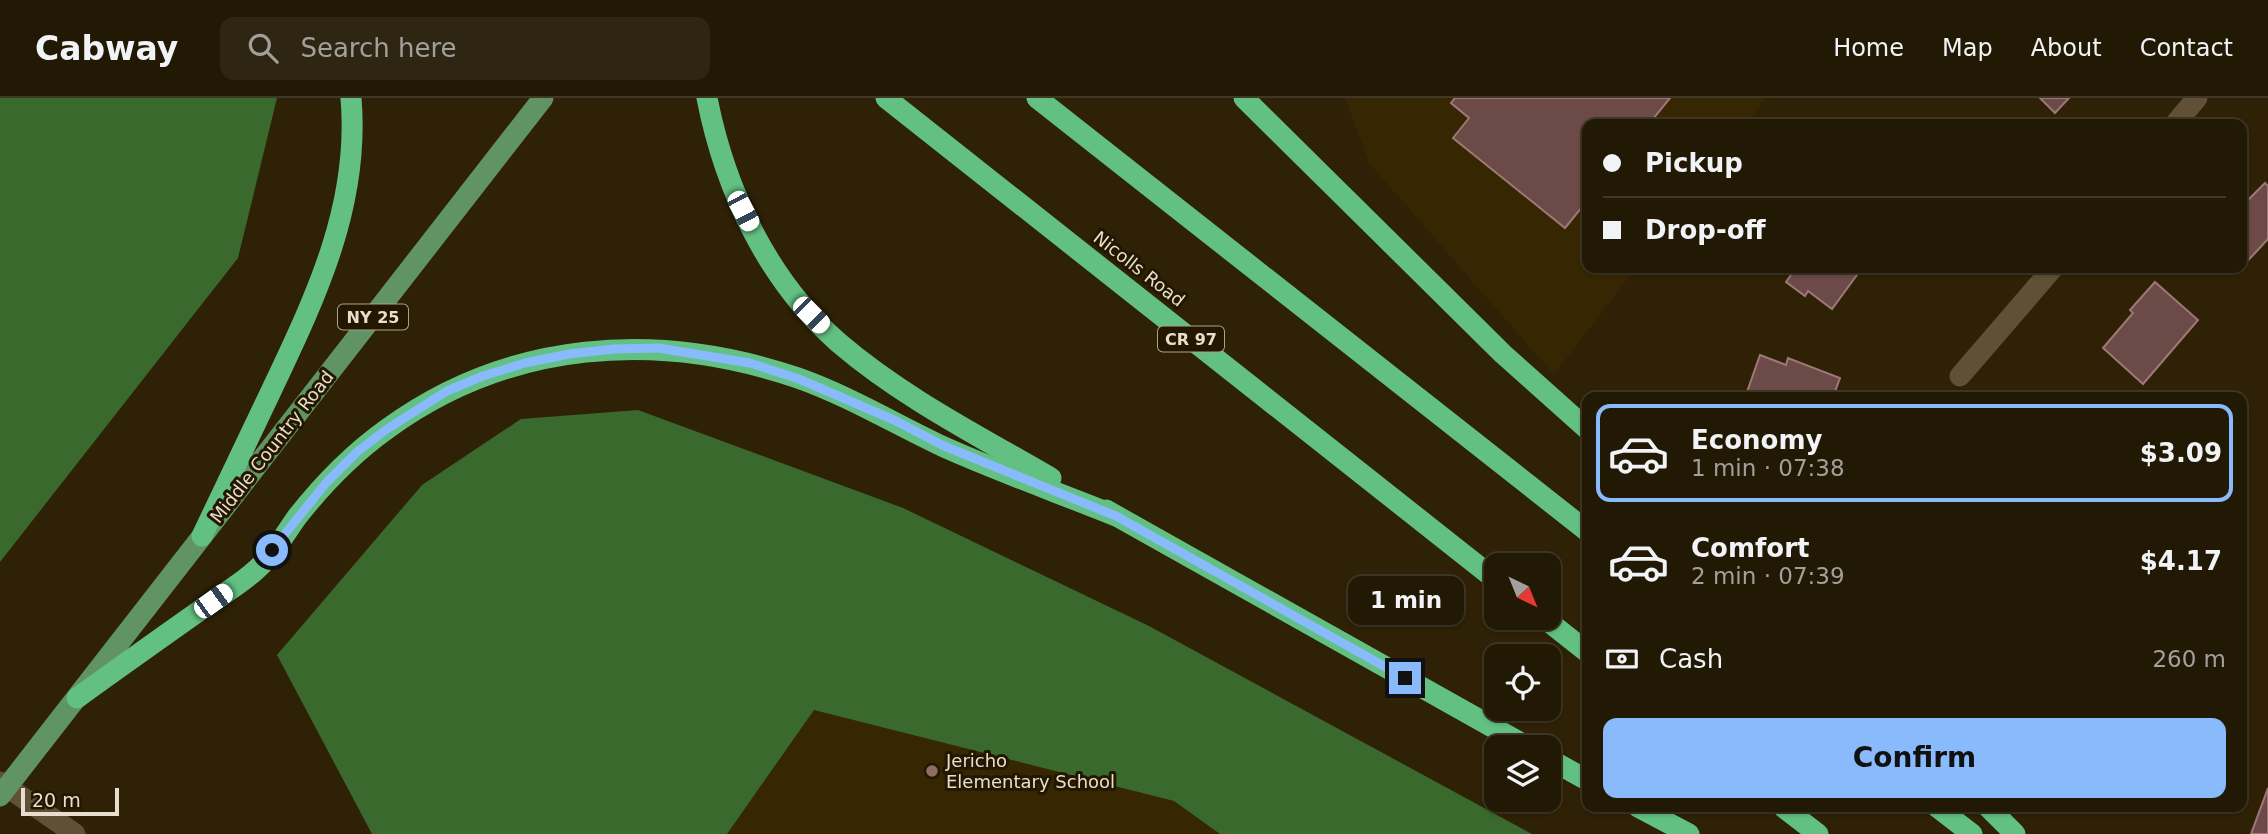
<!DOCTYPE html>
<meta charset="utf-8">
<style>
body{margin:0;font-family:"DejaVu Sans",sans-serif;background:#2e2613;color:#f1f3f6;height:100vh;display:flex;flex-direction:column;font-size:26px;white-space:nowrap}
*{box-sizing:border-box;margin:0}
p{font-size:23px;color:#a2a09a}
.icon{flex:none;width:38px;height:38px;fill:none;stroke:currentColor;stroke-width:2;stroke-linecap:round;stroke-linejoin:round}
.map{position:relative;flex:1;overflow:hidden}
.sheet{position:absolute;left:1582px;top:294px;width:665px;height:420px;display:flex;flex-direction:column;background:#221904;border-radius:14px;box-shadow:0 2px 5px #0004,0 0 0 2px #3f3826}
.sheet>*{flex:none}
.hud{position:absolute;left:1582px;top:21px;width:665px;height:154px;border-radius:14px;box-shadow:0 2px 5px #0004,0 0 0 2px #3f3826;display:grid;align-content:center;height:154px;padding:0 21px;background:#221904}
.needle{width:46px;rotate:137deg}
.tools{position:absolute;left:1484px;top:455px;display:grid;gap:14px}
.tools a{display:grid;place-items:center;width:77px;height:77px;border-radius:14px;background:#221904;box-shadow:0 2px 5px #0004,0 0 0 2px #3f3826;font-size:35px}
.scale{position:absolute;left:21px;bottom:18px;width:98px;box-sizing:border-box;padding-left:7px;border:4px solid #e7decf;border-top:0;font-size:19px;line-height:24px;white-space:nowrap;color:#e7decf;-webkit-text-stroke:5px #241700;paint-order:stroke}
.end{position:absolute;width:32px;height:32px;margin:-16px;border:9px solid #88bafc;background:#111;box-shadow:0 0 0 4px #111}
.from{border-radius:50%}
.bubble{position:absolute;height:49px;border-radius:14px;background:#221904;box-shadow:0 2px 5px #0004,0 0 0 2px #3f3826;font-size:23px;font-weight:700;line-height:49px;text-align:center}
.car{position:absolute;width:21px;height:42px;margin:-21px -10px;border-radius:9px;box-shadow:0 0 5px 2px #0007;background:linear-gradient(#fff 24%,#345 0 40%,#fff 0 76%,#345 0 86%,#fff 0)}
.hud b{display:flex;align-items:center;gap:24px;height:66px;font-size:26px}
.hud b+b{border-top:2px solid #3f3826}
.hud i{width:18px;height:18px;background:#f1f3f6}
ul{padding:12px 0 0;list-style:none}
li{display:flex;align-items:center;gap:21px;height:98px;margin:0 14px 10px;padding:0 7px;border:4px solid transparent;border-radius:14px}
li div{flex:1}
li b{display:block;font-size:26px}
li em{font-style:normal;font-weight:700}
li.current{border-color:#88bafc}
li>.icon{width:63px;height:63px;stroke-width:1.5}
.pay{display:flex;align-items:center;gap:18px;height:77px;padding:0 21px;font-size:26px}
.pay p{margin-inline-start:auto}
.action{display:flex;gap:14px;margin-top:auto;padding:14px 21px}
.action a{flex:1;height:80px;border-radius:14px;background:#88bafc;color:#111;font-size:28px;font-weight:700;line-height:80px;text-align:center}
header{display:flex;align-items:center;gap:42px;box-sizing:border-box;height:98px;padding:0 35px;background:#221904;border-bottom:2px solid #3f3826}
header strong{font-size:33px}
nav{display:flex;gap:38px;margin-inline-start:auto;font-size:24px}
.search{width:490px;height:63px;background:#2e2613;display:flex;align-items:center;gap:18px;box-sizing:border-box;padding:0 24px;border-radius:14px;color:#a2a09a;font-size:26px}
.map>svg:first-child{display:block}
.built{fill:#372602}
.forest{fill:#39692d}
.building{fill:#6b4a48;stroke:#9d7877;stroke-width:2}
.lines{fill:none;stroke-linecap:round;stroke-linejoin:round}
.minor{stroke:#605136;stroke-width:21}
.major{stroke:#619464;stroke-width:21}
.highway{stroke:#61c082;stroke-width:21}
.route{stroke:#88bafc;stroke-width:9}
.education-dot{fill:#8d6e63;stroke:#241700;stroke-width:2.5}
.labels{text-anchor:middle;stroke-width:6;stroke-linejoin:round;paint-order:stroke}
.shield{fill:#241700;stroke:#aca291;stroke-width:2}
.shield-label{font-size:16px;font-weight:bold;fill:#e7decf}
.street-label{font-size:18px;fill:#e7decf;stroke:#241700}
.poi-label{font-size:18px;fill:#e7decf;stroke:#241700;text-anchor:start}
</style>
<header>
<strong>Cabway</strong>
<div class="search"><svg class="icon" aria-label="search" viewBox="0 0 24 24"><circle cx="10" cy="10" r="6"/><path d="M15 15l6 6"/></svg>Search here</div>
<nav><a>Home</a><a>Map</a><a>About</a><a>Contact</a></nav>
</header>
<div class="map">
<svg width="2268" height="736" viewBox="0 0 2268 736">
<rect width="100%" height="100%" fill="#2e2106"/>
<!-- built -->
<g class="built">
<polygon points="1345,0 1766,0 1746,26 1587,26 1587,170 1636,170 1554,277 1369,65"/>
<polygon points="749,529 1292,736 614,736"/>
</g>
<!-- forest -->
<g class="forest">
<polygon points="0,0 277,0 238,160 0,464"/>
<polygon points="638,312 903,410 1149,528 1532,736 1220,736 1174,703 814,612 727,736 372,736 277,557 422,387 521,321"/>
</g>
<!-- building -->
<g class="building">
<polygon points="1455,0 1670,0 1649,26 1587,26 1587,103 1565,130 1453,40 1469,20 1451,5"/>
<polygon points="2040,0 2069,0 2055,15"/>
<polygon points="2265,85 2268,88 2268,141 2242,169 2242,115 2245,111 2242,108"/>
<polygon points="1796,170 1862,170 1832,211 1808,193 1805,198 1786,184"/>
<polygon points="2155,184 2198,222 2143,286 2103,250 2133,215 2130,212"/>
<polygon points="1760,257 1786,267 1788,260 1840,280 1833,299 1761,299 1747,294"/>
<polygon points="2268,690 2268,736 2251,736"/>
</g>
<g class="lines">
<!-- minor -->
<g class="minor">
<polyline points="2175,26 2197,0"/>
<polyline points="1960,278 2053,170"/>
<polyline points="0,684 75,736"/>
</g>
<!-- major -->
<polyline class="major" points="0,698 543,0"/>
<!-- highway -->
<g class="highway">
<path d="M707 0C725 92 768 183 839 245 902 299 979 338 1051 380"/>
<polyline points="886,0 1496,482"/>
<polyline points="1037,0 1587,433"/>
<polyline points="1244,0 1503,256 1587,331"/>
<polyline points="1106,412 1528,649"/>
<path d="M202 438C226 388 250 338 273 289 317 196 360 106 351 0"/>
<polyline points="1544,520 1587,554"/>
<path d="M77 600C117 571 158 542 199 513 218 499 240 487 257 471 273 457 285 436 297 419 323 386 352 356 387 331 509 242 657 232 798 280 849 298 895 326 944 349 1000 374 1059 395 1116 418"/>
<polyline points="1549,661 1587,682"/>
<polyline points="1638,709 1689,736"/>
<polyline points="1783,709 1818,736"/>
<polyline points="1937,709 1972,736"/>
<polyline points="1988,709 2015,736"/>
</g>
</g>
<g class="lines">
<!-- route -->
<polyline class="route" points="272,452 326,385 357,354 387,331 447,293 483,278 525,265 569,256 614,251 658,250 750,265 799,281 894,322 944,348 1116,418 1405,580"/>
</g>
<!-- markers -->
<circle class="education-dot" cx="932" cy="673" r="7"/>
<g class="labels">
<!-- shield labels -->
<g class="shield">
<rect x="338" y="206.5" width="70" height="25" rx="5"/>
<rect x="1158" y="228.5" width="66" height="25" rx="5"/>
</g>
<g class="shield-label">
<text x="373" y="225">NY 25</text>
<text x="1191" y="247">CR 97</text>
</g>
<!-- street labels -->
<g class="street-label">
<text transform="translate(1139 171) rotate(38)" y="6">Nicolls Road</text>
<text transform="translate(272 349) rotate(-52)" y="6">Middle Country Road</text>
</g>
<!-- poi labels -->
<g class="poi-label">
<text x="946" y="669">Jericho<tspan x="946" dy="21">Elementary School</tspan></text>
</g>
</g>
</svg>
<div class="tools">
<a><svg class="needle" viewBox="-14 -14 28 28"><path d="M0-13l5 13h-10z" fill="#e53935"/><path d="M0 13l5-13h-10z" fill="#a2a09a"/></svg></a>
<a><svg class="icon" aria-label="locate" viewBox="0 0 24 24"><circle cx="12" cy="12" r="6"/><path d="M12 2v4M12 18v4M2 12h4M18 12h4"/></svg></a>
<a><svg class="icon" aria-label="layers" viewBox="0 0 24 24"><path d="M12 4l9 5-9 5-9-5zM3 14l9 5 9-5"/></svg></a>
</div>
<div class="scale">20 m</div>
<i class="end from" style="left:272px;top:452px"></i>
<i class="end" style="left:1405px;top:580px"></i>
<div class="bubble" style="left:1348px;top:478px;width:116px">1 min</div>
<i class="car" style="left:743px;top:113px;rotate:152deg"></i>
<i class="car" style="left:811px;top:217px;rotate:135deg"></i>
<i class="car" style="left:213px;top:503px;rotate:54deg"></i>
<div class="hud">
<b><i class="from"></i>Pickup</b>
<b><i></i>Drop-off</b>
</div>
<section class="sheet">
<ul>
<li class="current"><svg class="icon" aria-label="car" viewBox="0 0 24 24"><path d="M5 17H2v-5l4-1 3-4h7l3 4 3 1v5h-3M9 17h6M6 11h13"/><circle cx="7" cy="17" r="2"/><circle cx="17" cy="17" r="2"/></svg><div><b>Economy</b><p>1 min · 07:38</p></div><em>$3.09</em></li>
<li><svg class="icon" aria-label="car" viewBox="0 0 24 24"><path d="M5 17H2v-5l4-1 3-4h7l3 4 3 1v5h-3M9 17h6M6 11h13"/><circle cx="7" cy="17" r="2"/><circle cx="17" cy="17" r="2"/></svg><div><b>Comfort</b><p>2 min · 07:39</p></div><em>$4.17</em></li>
</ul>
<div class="pay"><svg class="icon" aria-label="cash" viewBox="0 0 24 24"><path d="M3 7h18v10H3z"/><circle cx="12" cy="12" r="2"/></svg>Cash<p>260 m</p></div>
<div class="action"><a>Confirm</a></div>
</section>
</div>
